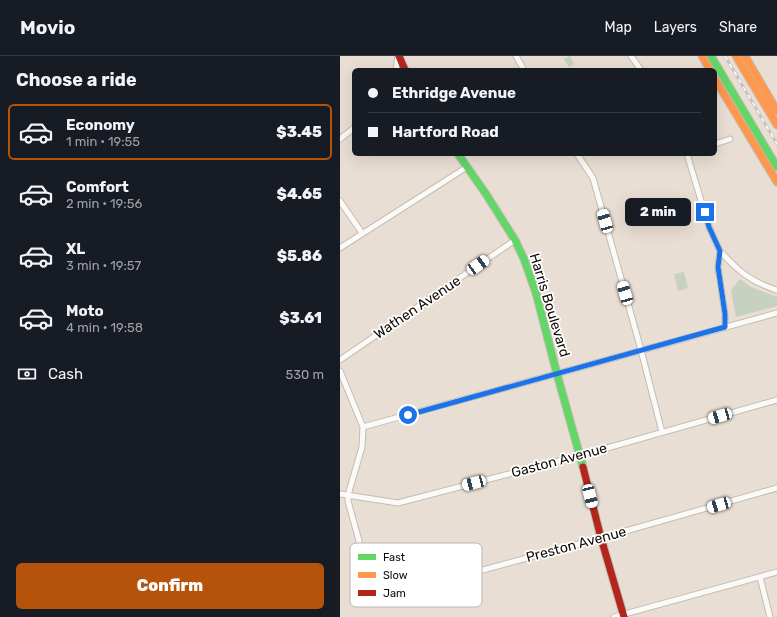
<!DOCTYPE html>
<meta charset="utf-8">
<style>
body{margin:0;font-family:Rubik,sans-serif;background:#242831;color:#f1f3f6;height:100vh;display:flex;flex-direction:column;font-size:15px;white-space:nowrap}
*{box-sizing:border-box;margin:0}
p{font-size:13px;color:#9ea1a6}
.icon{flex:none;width:22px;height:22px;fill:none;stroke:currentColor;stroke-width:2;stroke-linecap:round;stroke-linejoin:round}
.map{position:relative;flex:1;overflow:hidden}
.side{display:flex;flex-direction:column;background:#171b24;width:340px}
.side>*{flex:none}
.hud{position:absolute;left:12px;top:12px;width:365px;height:88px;border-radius:6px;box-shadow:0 4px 16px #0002;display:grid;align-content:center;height:88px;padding:0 16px;background:#171b24}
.end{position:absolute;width:18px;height:18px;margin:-9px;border:5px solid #1a73e8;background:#fff;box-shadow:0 0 0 2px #fff}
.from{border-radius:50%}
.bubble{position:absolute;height:28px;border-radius:6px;background:#171b24;box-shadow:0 4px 16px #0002;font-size:13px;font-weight:800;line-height:28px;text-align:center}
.car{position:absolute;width:12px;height:24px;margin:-12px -6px;border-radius:5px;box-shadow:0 0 3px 1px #0007;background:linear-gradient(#fff 24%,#345 0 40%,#fff 0 76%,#345 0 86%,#fff 0)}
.hud b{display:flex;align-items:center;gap:14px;height:38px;font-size:15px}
.hud b+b{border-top:1px solid #363941}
.hud i{width:10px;height:10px;background:#f1f3f6}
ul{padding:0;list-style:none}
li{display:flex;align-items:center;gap:12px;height:56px;margin:0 8px 6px;padding:0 8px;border:2px solid transparent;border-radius:6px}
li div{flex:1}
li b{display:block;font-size:15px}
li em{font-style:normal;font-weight:800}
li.selected{border-color:#b45309}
li>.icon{width:36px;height:36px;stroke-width:1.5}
h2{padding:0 16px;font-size:18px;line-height:48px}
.pay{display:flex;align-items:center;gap:10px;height:44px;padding:0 16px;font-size:15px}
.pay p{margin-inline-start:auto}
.action{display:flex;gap:8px;margin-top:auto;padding:8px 16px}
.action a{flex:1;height:46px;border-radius:6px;background:#b45309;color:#fff;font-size:16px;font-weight:800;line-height:46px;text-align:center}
header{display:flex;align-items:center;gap:24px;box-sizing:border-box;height:56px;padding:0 20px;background:#171b24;border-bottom:1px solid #363941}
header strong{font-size:19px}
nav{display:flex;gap:22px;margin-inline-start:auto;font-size:14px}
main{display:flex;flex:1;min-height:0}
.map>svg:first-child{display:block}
.green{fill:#c7d1bf}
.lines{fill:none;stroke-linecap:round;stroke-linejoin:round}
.street-casing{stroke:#c4bcb3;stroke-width:7}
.fast-casing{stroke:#c4bcb3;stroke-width:9}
.slow-casing{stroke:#c4bcb3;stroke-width:9}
.jam-casing{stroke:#c4bcb3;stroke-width:9}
.street{stroke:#fcfaf8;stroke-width:5}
.fast{stroke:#63d668;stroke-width:7}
.slow{stroke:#ff974d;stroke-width:7}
.jam{stroke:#b3261e;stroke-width:7}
.rail-casing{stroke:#c7c4c0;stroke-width:3}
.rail{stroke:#fff;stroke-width:1.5;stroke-dasharray:4.5;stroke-linecap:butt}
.route{stroke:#1a73e8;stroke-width:5}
.labels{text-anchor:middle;stroke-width:3.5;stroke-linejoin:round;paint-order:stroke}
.street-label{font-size:14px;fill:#110b04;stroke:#fff}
.key{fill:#fff;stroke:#b8b6b4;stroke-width:1}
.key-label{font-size:11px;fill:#110b04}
</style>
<header>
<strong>Movio</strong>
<nav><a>Map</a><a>Layers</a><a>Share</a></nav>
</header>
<main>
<section class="side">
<h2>Choose a ride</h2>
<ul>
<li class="selected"><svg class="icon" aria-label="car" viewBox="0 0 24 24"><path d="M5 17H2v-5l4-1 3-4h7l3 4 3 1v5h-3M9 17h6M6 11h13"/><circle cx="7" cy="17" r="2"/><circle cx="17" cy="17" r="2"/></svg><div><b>Economy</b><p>1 min · 19:55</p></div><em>$3.45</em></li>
<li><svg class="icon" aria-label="car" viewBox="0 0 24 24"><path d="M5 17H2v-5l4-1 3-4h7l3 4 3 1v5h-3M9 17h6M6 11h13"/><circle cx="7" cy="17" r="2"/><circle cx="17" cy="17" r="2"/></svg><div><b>Comfort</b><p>2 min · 19:56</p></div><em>$4.65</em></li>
<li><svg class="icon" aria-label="car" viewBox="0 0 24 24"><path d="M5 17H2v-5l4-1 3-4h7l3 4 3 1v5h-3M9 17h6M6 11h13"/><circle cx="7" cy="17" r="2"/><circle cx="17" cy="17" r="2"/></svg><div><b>XL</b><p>3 min · 19:57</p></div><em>$5.86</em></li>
<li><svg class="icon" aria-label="car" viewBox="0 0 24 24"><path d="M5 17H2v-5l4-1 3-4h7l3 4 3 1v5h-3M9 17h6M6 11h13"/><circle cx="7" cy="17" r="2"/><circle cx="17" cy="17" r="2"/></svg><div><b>Moto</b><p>4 min · 19:58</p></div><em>$3.61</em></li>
</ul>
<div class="pay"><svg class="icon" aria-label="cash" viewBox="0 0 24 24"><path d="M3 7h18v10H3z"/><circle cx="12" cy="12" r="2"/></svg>Cash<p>530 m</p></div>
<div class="action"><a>Confirm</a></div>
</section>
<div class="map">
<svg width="437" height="561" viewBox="0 0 437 561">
<rect width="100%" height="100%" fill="#e9ded3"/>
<!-- green -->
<g class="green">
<polygon points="230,0 234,8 229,11 224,3"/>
<polygon points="344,216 348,232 338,235 334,218"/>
<polygon points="400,223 411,231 437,241 437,250 396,261 391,234"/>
</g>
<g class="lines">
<!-- street casing -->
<g class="street-casing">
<g id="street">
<polyline points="176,0 184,14"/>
<polyline points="291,0 301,14"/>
<polyline points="56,14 58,0"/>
<polyline points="0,83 14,72"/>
<polyline points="375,88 390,83"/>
<polyline points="237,98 253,122 301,294 322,376"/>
<polyline points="347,98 369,171 380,195 378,211 385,258 385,271"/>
<polyline points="0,145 22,177"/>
<polyline points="0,192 127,111"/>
<path d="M380 195C398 215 411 226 437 234"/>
<polyline points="0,304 175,184"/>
<polyline points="0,315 23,371 22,391 8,439 8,445 35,543 261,482 437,432"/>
<polyline points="23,371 437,257"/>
<polyline points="0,438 58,447 253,396 437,344"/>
<polyline points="420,521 430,561"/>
<polyline points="274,561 437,516"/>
</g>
</g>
<!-- fast casing -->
<g class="fast-casing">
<g id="fast">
<polyline points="371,0 437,111"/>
<polyline points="118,98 146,138 175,184 184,203 196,237 217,318 243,411"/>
</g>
</g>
<!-- slow casing -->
<g class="slow-casing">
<g id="slow">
<polyline points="362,0 370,14"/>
<polyline points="396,0 437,69"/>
<polyline points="405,0 437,55"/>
<polyline points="375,23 437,126"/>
</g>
</g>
<!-- jam casing -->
<g class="jam-casing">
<g id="jam">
<polyline points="59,0 65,14"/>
<polyline points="243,411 261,482 284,561"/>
</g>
</g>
<!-- street -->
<use href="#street" class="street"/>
<!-- fast -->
<use href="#fast" class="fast"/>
<!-- slow -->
<use href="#slow" class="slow"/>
<!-- jam -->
<use href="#jam" class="jam"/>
<!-- rail casing -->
<g class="rail-casing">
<polyline id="rail" points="385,0 437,88"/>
</g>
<!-- rail -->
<use href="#rail" class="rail"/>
</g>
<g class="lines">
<!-- route -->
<polyline class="route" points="68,359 385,271 385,258 378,211 380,195 369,171 365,156"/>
</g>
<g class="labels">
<!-- street labels -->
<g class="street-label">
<text transform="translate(210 249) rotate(73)" y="5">Harris Boulevard</text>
<text transform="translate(77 251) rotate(-34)" y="5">Wathen Avenue</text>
<text transform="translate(219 404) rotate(-15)" y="5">Gaston Avenue</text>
<text transform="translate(236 488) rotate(-15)" y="5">Preston Avenue</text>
</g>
</g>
<!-- legend -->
<rect x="10" y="487" width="132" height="64" rx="6" class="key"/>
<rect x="18" y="498" width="18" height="6" fill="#63d668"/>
<rect x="18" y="516" width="18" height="6" fill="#ff974d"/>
<rect x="18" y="534" width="18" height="6" fill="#b3261e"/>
<g class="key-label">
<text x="43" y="505">Fast</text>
<text x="43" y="523">Slow</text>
<text x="43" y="541">Jam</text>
</g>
</svg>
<i class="end from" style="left:68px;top:359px"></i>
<i class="end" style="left:365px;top:156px"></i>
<div class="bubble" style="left:285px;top:142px;width:66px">2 min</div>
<i class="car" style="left:265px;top:165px;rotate:344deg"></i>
<i class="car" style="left:138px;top:209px;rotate:55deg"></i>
<i class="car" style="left:285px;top:237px;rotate:344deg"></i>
<i class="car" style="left:380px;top:360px;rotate:254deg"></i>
<i class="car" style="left:134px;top:427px;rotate:255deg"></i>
<i class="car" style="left:250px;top:440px;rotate:166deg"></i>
<i class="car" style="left:379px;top:449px;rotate:254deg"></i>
<div class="hud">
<b><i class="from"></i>Ethridge Avenue</b>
<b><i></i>Hartford Road</b>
</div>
</div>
</main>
